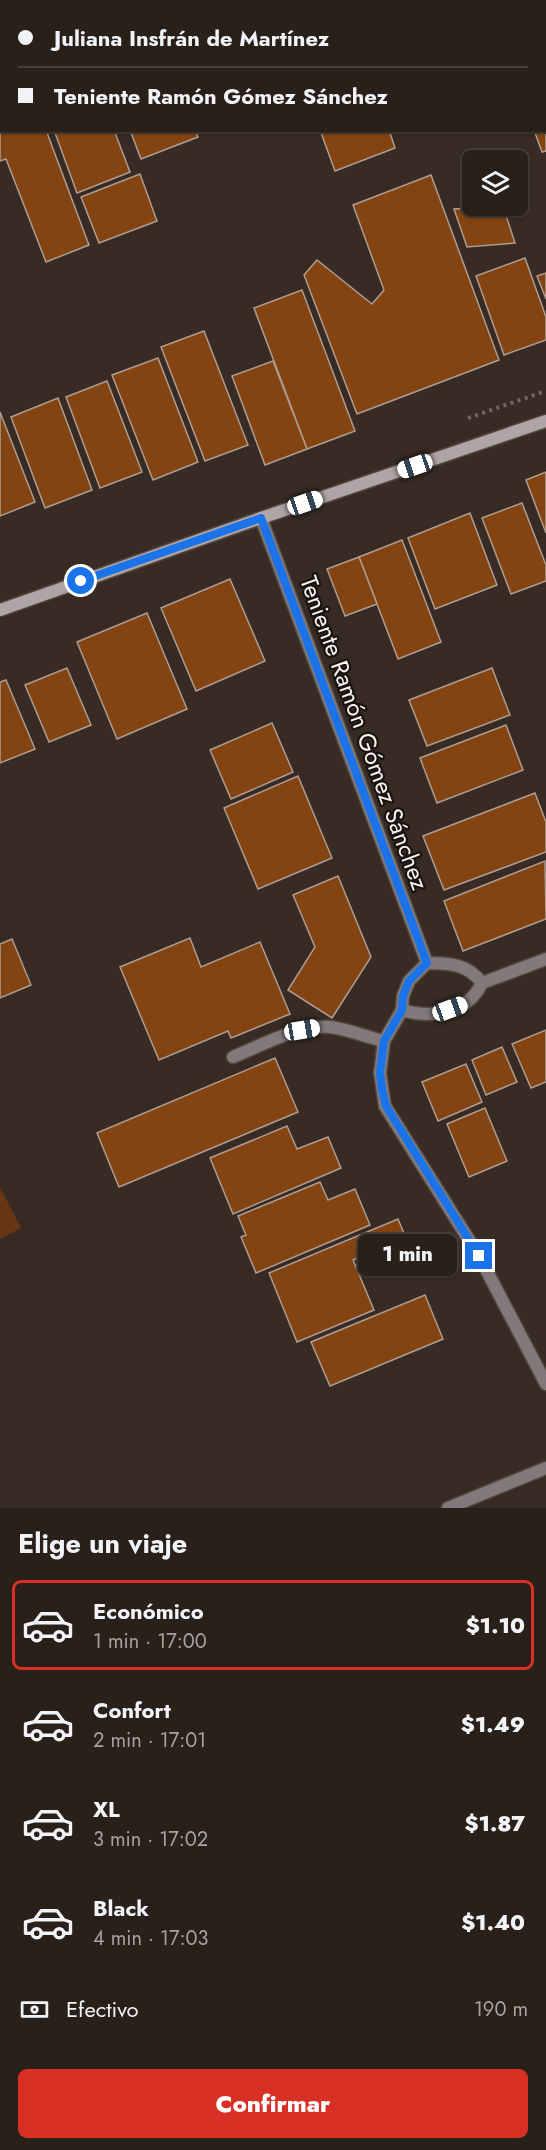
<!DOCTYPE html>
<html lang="es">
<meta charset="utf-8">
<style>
body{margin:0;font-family:Jost,sans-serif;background:#352d27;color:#f1f3f6;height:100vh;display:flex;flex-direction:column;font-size:22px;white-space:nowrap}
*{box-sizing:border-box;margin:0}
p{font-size:20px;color:#a5a3a2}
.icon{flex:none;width:33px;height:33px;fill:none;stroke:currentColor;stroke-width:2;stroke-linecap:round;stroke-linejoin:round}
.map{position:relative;height:1508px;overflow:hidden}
.sheet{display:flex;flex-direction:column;background:#29201a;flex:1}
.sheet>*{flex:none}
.banner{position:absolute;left:0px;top:0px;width:546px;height:132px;box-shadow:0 2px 4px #0004,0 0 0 2px #453e39;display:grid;align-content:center;height:132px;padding:0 18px;background:#29201a}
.buttons{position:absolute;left:462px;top:150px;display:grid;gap:12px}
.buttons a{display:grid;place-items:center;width:66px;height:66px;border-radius:9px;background:#29201a;box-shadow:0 2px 4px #0004,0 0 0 2px #453e39;font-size:30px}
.end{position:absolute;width:27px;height:27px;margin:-14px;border:8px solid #1a73e8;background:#fff;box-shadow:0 0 0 3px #fff}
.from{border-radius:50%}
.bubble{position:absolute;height:42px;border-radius:9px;background:#29201a;box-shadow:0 2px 4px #0004,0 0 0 2px #453e39;font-size:20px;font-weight:800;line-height:42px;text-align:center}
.car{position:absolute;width:18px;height:36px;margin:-18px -9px;border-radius:8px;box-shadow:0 0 4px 2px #0007;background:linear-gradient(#fff 24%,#345 0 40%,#fff 0 76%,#345 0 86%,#fff 0)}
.banner b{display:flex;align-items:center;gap:21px;height:57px;font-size:22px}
.banner b+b{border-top:2px solid #453e39}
.banner i{width:15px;height:15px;background:#f1f3f6}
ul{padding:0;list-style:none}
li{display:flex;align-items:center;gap:18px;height:90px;margin:0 12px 9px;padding:0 6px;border:3px solid transparent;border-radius:9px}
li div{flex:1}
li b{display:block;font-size:22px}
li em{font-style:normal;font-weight:800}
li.on{border-color:#d93025}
li>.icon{width:54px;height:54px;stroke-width:1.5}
h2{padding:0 18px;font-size:27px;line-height:72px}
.pay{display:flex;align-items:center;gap:15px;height:66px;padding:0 18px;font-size:22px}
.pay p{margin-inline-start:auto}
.cta{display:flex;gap:12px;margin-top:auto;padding:12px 18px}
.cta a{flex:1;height:69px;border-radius:9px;background:#d93025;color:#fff;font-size:24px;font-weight:800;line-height:69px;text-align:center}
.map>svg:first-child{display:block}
.green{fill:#673715}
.building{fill:#844411;stroke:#ad9d94;stroke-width:1.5}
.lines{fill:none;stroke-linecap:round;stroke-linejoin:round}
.lane-casing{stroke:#52473f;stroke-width:15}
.street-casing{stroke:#52473f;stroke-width:15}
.secondary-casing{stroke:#52473f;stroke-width:15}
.path{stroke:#726760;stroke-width:4;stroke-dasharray:3 4.5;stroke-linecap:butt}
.lane{stroke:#81797a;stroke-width:12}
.street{stroke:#81797a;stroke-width:12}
.secondary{stroke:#b1a4a6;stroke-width:12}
.route{stroke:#1a73e8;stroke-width:8}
.labels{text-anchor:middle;stroke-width:4.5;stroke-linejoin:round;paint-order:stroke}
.street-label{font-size:24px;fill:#faf2ed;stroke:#1a1411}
</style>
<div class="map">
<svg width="546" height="1508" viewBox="0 0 546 1508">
<rect width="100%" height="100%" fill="#372b23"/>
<!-- green -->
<polygon class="green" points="0,1187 21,1228 0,1239"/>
<!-- building -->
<g class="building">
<polygon points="358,0 437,0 433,2"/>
<polygon points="446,0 509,0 509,2 447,2"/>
<polygon points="0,88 2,88 2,130 46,130 89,245 46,262 6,159 0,161"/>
<polygon points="544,107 546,107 546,151 542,152 534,130 544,130"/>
<polygon points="54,130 114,130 130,172 77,193"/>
<polygon points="130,130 195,130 198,137 141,159"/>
<polygon points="320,130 389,130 395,148 335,171"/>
<polygon points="140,174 157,221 99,243 81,197"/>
<polygon points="431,175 499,360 357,414 304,275 317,260 372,304 384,290 353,205"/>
<polygon points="503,206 515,243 467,247 454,209"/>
<polygon points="525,258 546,317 546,340 504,355 476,276"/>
<polygon points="546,273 546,299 537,276"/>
<polygon points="302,290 355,431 307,449 254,308"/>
<polygon points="204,331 248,445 205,461 161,347"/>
<polygon points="158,358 198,462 153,480 112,375"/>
<polygon points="273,361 307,449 265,465 232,376"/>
<polygon points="107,381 142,472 100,488 66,397"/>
<polygon points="58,398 92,490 45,508 11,417"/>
<polygon points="0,412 35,502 0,516"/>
<polygon points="546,472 546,533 526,480"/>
<polygon points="522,503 546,565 546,581 511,594 482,518"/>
<polygon points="470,513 497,585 435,609 408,538"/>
<polygon points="402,540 441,642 398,659 359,557"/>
<polygon points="359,557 377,604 345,616 327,569"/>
<polygon points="230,579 265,661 196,691 161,608"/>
<polygon points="147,613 187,709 117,739 77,642"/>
<polygon points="67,668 91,725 49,742 25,685"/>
<polygon points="492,668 510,715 427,746 409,700"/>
<polygon points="6,680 35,749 0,763 0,682"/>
<polygon points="272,723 293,772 231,799 210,750"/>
<polygon points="506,725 523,770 437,803 420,758"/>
<polygon points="298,776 332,858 258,889 224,808"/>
<polygon points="535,793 546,822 546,852 444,890 423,836"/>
<polygon points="545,861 546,919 463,951 444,901"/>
<polygon points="338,876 371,957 332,1018 288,990 315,947 293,895"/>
<polygon points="190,938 201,967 260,942 290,1014 231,1038 228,1031 159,1060 120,967"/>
<polygon points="12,939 31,985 0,998 0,944"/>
<polygon points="546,1030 546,1082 531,1088 512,1044"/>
<polygon points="502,1047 517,1082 486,1095 472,1060"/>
<polygon points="275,1058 298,1112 119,1187 97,1133"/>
<polygon points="466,1064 482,1102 438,1121 422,1082"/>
<polygon points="485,1108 507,1161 469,1177 447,1124"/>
<polygon points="287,1126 297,1149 328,1137 341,1168 233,1214 210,1158"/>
<polygon points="320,1182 328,1200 355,1189 370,1225 256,1273 241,1237 246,1235 238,1216"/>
<polygon points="398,1219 406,1238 353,1260 374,1310 297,1342 269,1273"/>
<polygon points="425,1295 443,1339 330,1386 311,1342"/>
</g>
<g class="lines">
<!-- lane casing -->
<g class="lane-casing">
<path id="lane" d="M233 1057C260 1046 300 1024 330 1027 348 1029 366 1037 384 1041"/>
</g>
<!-- street casing -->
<g class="street-casing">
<g id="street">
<polyline points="261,518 427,963"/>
<path d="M482 983C468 964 449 963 427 963L409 981 403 996 402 1010 384 1041 380 1073 385 1106 479 1256 546 1384"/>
<path d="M402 1010C432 1019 468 1013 482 983L546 959"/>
<polyline points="448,1508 546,1468"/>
</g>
</g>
<!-- secondary casing -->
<g class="secondary-casing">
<g id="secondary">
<polyline points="90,2 94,0"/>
<polyline points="0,33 2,32"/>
<polyline points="0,610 261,518 546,421"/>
</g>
</g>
<!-- path -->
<g class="path">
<polyline points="134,2 139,0"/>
<polyline points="184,2 189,0"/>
<polyline points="0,66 2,65"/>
<polyline points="468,418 546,391"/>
</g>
<!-- lane -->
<use href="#lane" class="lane"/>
<!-- street -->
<use href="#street" class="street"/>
<!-- secondary -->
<use href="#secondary" class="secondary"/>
</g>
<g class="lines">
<!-- route -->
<polyline class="route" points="81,581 261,518 427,963 409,981 403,996 402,1010 384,1041 380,1073 382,1089 386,1106 479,1256"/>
</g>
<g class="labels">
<!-- street labels -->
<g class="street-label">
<text transform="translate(364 733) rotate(70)" y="8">Teniente Ramón Gómez Sánchez</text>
</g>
</g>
</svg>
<div class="buttons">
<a><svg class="icon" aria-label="layers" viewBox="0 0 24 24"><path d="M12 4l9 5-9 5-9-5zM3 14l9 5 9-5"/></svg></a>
</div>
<i class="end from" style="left:81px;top:581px"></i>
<i class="end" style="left:479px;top:1256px"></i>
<div class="bubble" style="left:358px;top:1234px;width:99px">1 min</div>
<i class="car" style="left:415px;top:466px;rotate:251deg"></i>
<i class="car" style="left:305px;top:503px;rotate:71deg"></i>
<i class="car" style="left:450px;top:1009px;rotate:70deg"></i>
<i class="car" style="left:302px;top:1030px;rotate:80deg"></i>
<div class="banner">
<b><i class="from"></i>Juliana Insfrán de Martínez</b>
<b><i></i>Teniente Ramón Gómez Sánchez</b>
</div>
</div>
<section class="sheet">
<h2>Elige un viaje</h2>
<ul>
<li class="on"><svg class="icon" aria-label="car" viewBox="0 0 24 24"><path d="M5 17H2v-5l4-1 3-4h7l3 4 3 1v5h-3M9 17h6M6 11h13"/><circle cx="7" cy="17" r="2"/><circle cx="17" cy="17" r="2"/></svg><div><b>Económico</b><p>1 min · 17:00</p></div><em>$1.10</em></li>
<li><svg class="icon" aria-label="car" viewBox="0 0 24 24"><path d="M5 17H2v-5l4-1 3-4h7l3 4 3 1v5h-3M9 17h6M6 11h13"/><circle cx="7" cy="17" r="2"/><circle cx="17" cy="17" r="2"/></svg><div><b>Confort</b><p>2 min · 17:01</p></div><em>$1.49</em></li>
<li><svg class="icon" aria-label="car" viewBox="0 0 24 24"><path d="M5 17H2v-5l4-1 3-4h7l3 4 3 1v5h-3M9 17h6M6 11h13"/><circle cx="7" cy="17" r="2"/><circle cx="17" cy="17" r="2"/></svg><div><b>XL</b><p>3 min · 17:02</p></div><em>$1.87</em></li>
<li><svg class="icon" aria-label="car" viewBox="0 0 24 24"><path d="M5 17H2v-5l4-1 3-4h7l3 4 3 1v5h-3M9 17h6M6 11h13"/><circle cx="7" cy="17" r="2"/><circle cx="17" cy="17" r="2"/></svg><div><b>Black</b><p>4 min · 17:03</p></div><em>$1.40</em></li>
</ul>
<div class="pay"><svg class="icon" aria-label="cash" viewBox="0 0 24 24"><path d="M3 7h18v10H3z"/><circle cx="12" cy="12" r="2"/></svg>Efectivo<p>190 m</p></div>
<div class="cta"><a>Confirmar</a></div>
</section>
